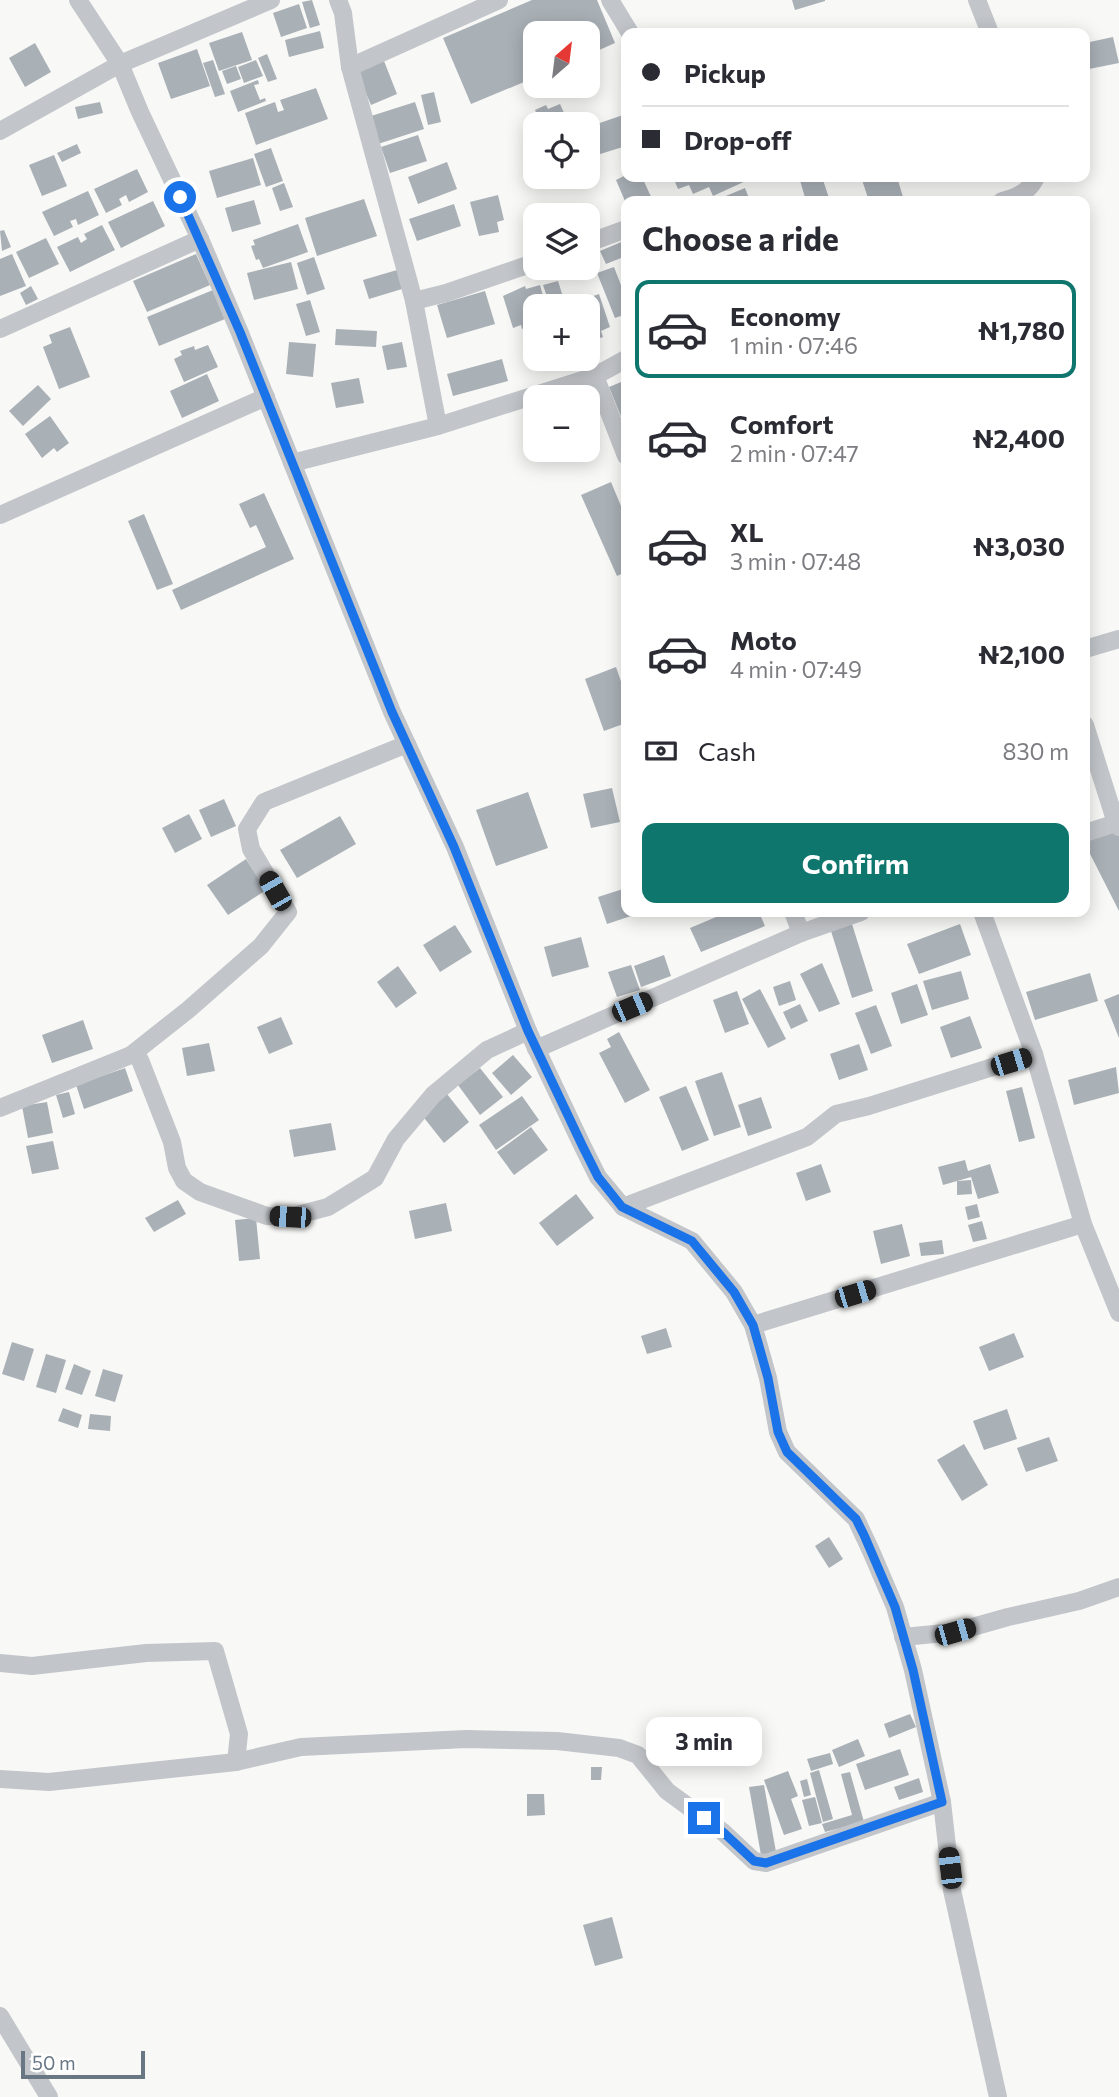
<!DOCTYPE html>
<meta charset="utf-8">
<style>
body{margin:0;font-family:Commissioner,sans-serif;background:#f7f7f7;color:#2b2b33;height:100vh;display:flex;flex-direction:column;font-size:26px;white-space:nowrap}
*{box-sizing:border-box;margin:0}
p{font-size:23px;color:#7c7c81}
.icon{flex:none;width:38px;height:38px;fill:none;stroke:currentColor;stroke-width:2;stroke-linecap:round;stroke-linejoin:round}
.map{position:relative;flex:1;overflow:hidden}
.details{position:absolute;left:621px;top:196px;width:469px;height:721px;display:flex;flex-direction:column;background:#fff;border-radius:14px;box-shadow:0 4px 18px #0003}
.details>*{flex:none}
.top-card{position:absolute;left:621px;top:28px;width:469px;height:154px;border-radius:14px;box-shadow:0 4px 18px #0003;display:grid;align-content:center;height:154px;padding:0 21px;background:#fff}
.needle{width:46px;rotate:28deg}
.buttons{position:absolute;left:523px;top:21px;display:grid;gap:14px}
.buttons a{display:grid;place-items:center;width:77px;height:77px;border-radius:14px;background:#fff;box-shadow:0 4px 18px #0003;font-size:35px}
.scale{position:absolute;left:21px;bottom:18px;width:124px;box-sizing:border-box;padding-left:7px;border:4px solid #697785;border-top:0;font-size:19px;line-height:24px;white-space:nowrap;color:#697785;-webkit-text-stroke:5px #fff;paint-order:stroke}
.end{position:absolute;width:32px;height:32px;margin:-16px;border:9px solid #1a73e8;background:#fff;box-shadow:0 0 0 4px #fff}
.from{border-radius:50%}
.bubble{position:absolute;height:49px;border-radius:14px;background:#fff;box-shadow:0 4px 18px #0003;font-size:23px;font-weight:700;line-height:49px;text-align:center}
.car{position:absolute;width:21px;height:42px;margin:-21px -10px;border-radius:9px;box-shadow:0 0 5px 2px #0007;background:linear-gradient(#222 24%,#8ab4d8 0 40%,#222 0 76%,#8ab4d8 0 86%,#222 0)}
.top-card b{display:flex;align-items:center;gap:24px;height:66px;font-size:26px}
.top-card b+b{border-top:2px solid #e1e1e2}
.top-card i{width:18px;height:18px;background:#2b2b33}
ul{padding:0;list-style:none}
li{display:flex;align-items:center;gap:21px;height:98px;margin:0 14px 10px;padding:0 7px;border:4px solid transparent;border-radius:14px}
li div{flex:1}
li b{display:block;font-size:26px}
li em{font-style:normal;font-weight:700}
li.selected{border-color:#0f766e}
li>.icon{width:63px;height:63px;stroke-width:1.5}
h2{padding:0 21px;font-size:32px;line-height:84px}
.pay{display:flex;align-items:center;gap:18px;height:77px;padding:0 21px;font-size:26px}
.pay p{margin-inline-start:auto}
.button{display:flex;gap:14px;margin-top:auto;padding:14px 21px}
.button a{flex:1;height:80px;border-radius:14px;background:#0f766e;color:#fff;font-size:28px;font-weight:700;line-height:80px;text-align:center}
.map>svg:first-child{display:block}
.building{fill:#a9b0b6}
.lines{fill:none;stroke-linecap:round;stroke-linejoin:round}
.minor{stroke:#c2c5c9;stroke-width:18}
.route{stroke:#1a73e8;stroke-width:9}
</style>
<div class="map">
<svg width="1119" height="2097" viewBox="0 0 1119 2097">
<rect width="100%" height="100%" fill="#f8f8f6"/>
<!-- building -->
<g class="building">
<polygon points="312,0 320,25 310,28 302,2"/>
<polygon points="532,0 597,0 615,43 588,55 588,33 536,33 536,77 471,104 443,38"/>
<polygon points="792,0 825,0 825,1 795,10"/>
<polygon points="299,4 307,28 281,37 273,13"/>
<polygon points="320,31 324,48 289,57 285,40"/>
<polygon points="242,32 252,60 219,71 209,43"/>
<polygon points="1113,37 1119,63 1089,69 1085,43"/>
<polygon points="35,43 51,72 25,87 9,58"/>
<polygon points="197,49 210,86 171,99 158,63"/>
<polygon points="267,54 277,79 268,82 258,58"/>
<polygon points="213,60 225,94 215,97 203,63"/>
<polygon points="256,60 263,76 244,83 238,67"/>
<polygon points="384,61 397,94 371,105 357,72"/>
<polygon points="236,66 241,79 227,84 222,71"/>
<polygon points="258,80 259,84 254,85 260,100 265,98 266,101 238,112 230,91"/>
<polygon points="316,88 328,119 256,145 245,113 275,102 278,112 284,110 280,100"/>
<polygon points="434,92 441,122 428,125 421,95"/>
<polygon points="100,102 103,113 78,119 75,107"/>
<polygon points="415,102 424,129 378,144 368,117"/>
<polygon points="560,104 569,124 541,124 535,110 546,105 548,109"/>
<polygon points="626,114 626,146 597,155 588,127"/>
<polygon points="418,135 427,161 390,173 381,147"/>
<polygon points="77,144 81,153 62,162 57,153"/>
<polygon points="271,148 283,181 266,187 254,154"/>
<polygon points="54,155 67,186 42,196 29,165"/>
<polygon points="253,158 261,185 217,198 209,171"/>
<polygon points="447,162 457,189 418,204 408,177"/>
<polygon points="137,169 148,192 129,202 126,195 119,199 122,205 106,213 94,189"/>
<polygon points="626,175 642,177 653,201 625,201 616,180"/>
<polygon points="673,177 746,177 748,180 713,196 709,187 693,194 689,185 678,189"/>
<polygon points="799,177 822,177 830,201 806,201"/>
<polygon points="861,177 897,177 903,197 892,201 869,201"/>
<polygon points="284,183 293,207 280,211 272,188"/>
<polygon points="745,188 750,201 723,201 721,198"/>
<polygon points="88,191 99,215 78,225 76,219 70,221 73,227 54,236 42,212"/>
<polygon points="498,195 504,220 497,222 499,232 479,236 470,202"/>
<polygon points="364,199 377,236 317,256 305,218"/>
<polygon points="254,200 261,224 232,232 225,208"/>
<polygon points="153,201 165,226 121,248 108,222"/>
<polygon points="454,204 461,226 417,241 409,219"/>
<polygon points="298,224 308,252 263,268 259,259 256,260 251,246 255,245 253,240"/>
<polygon points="102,225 115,250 70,272 57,247 78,237 81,243 87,239 84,234"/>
<polygon points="4,230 11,247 2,251 0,231"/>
<polygon points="46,238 59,264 29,278 16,252"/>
<polygon points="626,240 626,256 606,264 600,251"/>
<polygon points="12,254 26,286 0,296 0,259"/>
<polygon points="196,254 210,285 147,312 133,281"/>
<polygon points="314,257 325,289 307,295 297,263"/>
<polygon points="291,262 298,289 254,300 247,273"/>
<polygon points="614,267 626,298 626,314 615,318 597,273"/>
<polygon points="397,270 402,289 369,299 363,280"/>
<polygon points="558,281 566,306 550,306 543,285"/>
<polygon points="540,285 546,306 536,306 534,325 522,329 521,325 513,328 503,296 525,286 526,289"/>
<polygon points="31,286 38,299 26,305 20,293"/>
<polygon points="213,290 225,319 159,346 147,317"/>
<polygon points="485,291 495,324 447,338 437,305"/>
<polygon points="599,294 610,327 601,331 603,337 588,342 588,306 575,306 574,303"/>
<polygon points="310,300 320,332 306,336 296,304"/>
<polygon points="70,327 90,377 59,389 43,347 52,343 49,335"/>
<polygon points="336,329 377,331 376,347 335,345"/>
<polygon points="289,342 316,344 313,377 286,374"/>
<polygon points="402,342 407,367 387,370 382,346"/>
<polygon points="208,345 218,367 184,382 174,359 182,355 180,351 194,346 195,350"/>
<polygon points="502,359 508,381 453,396 447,374"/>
<polygon points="207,374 219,401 182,418 170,391"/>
<polygon points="359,378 364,403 336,408 331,383"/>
<polygon points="626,380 626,429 609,387"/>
<polygon points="38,385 51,399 23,426 9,411"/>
<polygon points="50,416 69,443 57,452 54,448 42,458 25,434"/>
<polygon points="611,482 626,518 626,572 617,576 581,495"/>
<polygon points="264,493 294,559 181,610 172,590 266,547 256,525 250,528 239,504"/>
<polygon points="144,514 173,584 157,590 128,521"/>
<polygon points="616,667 626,696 626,723 604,731 585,679"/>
<polygon points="612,788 620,822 591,828 583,794"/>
<polygon points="528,792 548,848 496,866 476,810"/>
<polygon points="224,799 236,826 211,837 199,810"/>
<polygon points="189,814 202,839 175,853 162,828"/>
<polygon points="340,816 356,844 297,878 280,850"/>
<polygon points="1114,825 1119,835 1119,911 1085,844 1085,840"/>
<polygon points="246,859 266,890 228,915 207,885"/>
<polygon points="626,888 626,912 643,912 607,924 598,897"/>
<polygon points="728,912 759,912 765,926 701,952 690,928"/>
<polygon points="852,924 873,991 852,998 831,931"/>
<polygon points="960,924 971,955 919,974 907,944"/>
<polygon points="455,925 472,952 440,972 423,945"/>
<polygon points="581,937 589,967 552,977 544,947"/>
<polygon points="664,955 671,976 641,987 634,966"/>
<polygon points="822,963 840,1004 819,1012 800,974"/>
<polygon points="631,965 640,990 617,997 608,972"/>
<polygon points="398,966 417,993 396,1008 377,982"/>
<polygon points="961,971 969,999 932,1010 923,981"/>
<polygon points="1090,973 1098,1001 1035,1020 1026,992"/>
<polygon points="790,981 796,1000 779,1006 773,987"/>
<polygon points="917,984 928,1015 901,1024 891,993"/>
<polygon points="760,989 786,1039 768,1048 742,999"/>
<polygon points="737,991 749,1024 725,1033 713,1000"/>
<polygon points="1119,994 1119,1038 1104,1000"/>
<polygon points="800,1004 808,1021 791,1029 783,1012"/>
<polygon points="876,1005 892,1046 871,1054 855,1013"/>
<polygon points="970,1016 982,1048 951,1058 940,1027"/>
<polygon points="281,1017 293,1044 269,1054 257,1027"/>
<polygon points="83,1020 93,1049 52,1063 42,1035"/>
<polygon points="619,1032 650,1090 625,1103 599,1053 611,1047 607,1039"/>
<polygon points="209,1043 215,1071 187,1076 182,1048"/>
<polygon points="859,1044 868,1070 839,1080 830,1054"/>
<polygon points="513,1055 532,1077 511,1095 492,1073"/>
<polygon points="1116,1067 1119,1093 1074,1105 1068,1080"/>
<polygon points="125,1068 133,1091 84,1109 76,1085"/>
<polygon points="480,1068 503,1097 480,1115 458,1085"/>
<polygon points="722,1072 741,1127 714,1136 695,1081"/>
<polygon points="686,1086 709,1140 682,1151 659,1097"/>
<polygon points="1022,1087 1035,1138 1019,1142 1006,1091"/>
<polygon points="69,1092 75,1114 63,1118 56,1095"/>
<polygon points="447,1094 469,1122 444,1143 421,1114"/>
<polygon points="522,1096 539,1120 496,1150 479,1125"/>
<polygon points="761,1097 772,1128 748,1136 738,1105"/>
<polygon points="47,1102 53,1133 28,1138 22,1106"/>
<polygon points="331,1123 336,1150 294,1157 289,1130"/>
<polygon points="531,1127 548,1150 514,1175 497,1152"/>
<polygon points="53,1141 59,1169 32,1174 26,1146"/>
<polygon points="965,1160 968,1171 990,1164 999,1193 978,1199 971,1177 943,1185 938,1167"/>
<polygon points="821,1164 831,1192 806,1201 796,1173"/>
<polygon points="971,1180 972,1194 957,1195 957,1181"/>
<polygon points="576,1194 594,1218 557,1246 539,1223"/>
<polygon points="178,1200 186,1214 154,1232 145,1218"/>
<polygon points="446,1203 452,1231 415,1239 409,1211"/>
<polygon points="977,1204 980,1217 968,1220 965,1207"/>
<polygon points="256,1218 260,1259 239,1261 235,1220"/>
<polygon points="982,1221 987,1239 973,1242 968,1225"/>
<polygon points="902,1224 910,1256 881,1264 873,1231"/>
<polygon points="942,1240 944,1254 921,1256 919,1243"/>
<polygon points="666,1328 672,1347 647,1354 641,1336"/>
<polygon points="1014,1333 1024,1357 989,1371 979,1347"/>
<polygon points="12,1342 34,1349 24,1381 2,1374"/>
<polygon points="46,1354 66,1360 56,1393 36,1387"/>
<polygon points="74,1364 91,1371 82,1395 65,1389"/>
<polygon points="103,1369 123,1375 115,1402 95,1396"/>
<polygon points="63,1408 82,1415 78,1428 58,1421"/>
<polygon points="1007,1409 1017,1439 984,1450 973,1421"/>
<polygon points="90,1414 111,1416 110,1431 88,1429"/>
<polygon points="1049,1437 1058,1461 1026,1472 1017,1448"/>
<polygon points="964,1444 988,1485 962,1501 937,1460"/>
<polygon points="829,1537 843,1559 829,1568 815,1546"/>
<polygon points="910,1714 916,1727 889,1738 884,1724"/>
<polygon points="858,1739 865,1756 839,1767 832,1750"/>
<polygon points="900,1749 909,1775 865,1790 856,1764"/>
<polygon points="830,1753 833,1764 811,1771 807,1759"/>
<polygon points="591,1767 602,1767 601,1780 591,1780"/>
<polygon points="819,1770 833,1819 823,1822 810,1773"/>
<polygon points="788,1771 798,1796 791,1799 802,1829 784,1835 764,1780"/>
<polygon points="850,1772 864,1822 825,1832 822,1824 852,1815 841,1774"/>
<polygon points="919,1778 923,1792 899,1800 894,1787"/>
<polygon points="807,1779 811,1795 804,1797 800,1781"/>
<polygon points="764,1785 776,1852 761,1855 749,1787"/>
<polygon points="527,1794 544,1794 545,1815 527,1816"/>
<polygon points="815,1797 822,1823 809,1826 802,1800"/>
<polygon points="612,1917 623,1958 595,1966 583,1925"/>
</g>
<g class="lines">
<!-- minor -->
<g class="minor">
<polyline points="78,0 120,64 140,112 200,239 240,333 392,712 455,847 528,1031 582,1145 598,1177 623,1207 692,1241 734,1292 753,1325 768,1378 778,1432 787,1452 856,1519 871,1551 895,1607 913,1670 942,1802 952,1890 998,2097"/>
<polyline points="338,0 343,13 350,67 414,301 438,426"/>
<polyline points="610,0 630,33"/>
<polyline points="977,0 990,33"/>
<polyline points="350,67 499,0"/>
<polyline points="0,131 120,64 271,0"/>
<path d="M1002 201C1016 198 1030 191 1036 177"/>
<polyline points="588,243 626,229"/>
<polyline points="414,301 446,293 536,262"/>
<polyline points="0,329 200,239"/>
<polyline points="595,376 626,456"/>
<polyline points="292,463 438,426 595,376 626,359"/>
<polyline points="0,515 266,397"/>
<polyline points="1085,649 1119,639"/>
<polyline points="1085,725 1116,823 1119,827"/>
<polyline points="1085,833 1119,822"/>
<polyline points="793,912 801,933"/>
<polyline points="982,912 1034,1054 1083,1224 1119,1313"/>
<polyline points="536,1049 801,933 861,912"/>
<polyline points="131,1055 136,1056 140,1060 172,1142 177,1168 184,1181 200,1192 267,1216 290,1217 328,1207 375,1178 396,1139 433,1095 487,1050 528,1031"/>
<polyline points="0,1108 131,1055 188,1010 261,946 288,912 251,849 247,829 264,802 407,744"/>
<polyline points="623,1207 807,1137 836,1114 869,1106 1034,1054"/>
<polyline points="753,1325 1083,1224"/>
<polyline points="903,1637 955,1632 1008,1617 1079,1601 1119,1587"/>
<polyline points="0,1663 32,1666 146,1653 215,1651 239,1734 236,1762"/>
<polyline points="0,1779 49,1782 236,1762 301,1747 466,1739 557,1741 619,1748 638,1755 667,1791 723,1832 754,1861 766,1863 942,1802"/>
<polyline points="0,2016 49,2097"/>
</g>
</g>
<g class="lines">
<!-- route -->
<polyline class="route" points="180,197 240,332 392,712 454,847 528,1031 582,1145 598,1177 622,1207 692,1241 734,1292 753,1325 768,1378 778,1432 787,1452 856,1519 864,1535 895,1607 913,1670 942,1802 766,1863 754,1861 723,1832 704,1818"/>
</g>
</svg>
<div class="buttons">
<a><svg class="needle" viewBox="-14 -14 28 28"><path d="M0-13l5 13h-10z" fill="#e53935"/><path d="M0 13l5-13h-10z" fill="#7c7c81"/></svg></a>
<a><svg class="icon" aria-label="locate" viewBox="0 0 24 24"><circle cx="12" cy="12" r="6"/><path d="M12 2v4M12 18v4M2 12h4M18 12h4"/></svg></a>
<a><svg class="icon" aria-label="layers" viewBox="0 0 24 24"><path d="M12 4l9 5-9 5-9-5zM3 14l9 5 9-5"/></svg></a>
<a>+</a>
<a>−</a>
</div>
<div class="scale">50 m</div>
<i class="end from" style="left:180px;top:197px"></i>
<i class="end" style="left:704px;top:1818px"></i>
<div class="bubble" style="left:646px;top:1717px;width:116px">3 min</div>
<i class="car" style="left:275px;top:891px;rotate:330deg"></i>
<i class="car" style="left:632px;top:1007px;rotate:67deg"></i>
<i class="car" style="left:1011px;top:1062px;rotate:73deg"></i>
<i class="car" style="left:290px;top:1217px;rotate:273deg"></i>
<i class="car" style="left:855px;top:1294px;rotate:73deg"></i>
<i class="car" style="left:955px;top:1632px;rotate:74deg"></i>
<i class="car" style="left:950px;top:1868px;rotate:353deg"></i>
<div class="top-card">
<b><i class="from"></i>Pickup</b>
<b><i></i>Drop-off</b>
</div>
<section class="details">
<h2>Choose a ride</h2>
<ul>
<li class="selected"><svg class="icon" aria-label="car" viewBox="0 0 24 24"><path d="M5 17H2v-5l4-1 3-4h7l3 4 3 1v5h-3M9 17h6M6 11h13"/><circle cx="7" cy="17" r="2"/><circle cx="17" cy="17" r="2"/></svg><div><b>Economy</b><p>1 min · 07:46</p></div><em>₦1,780</em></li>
<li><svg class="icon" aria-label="car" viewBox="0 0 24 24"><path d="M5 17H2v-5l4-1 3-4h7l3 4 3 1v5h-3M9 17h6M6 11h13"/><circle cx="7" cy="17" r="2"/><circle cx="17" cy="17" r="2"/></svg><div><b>Comfort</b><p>2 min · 07:47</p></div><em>₦2,400</em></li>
<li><svg class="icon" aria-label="car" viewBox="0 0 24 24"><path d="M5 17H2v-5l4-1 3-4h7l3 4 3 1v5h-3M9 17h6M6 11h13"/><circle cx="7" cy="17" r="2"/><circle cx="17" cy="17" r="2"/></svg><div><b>XL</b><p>3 min · 07:48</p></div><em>₦3,030</em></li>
<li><svg class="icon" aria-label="car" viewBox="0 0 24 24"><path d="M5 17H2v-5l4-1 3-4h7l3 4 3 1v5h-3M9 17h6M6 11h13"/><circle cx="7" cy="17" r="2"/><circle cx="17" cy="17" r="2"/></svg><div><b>Moto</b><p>4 min · 07:49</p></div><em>₦2,100</em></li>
</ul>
<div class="pay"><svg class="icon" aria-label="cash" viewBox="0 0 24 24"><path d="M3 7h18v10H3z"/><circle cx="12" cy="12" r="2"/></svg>Cash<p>830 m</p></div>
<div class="button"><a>Confirm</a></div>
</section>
</div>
